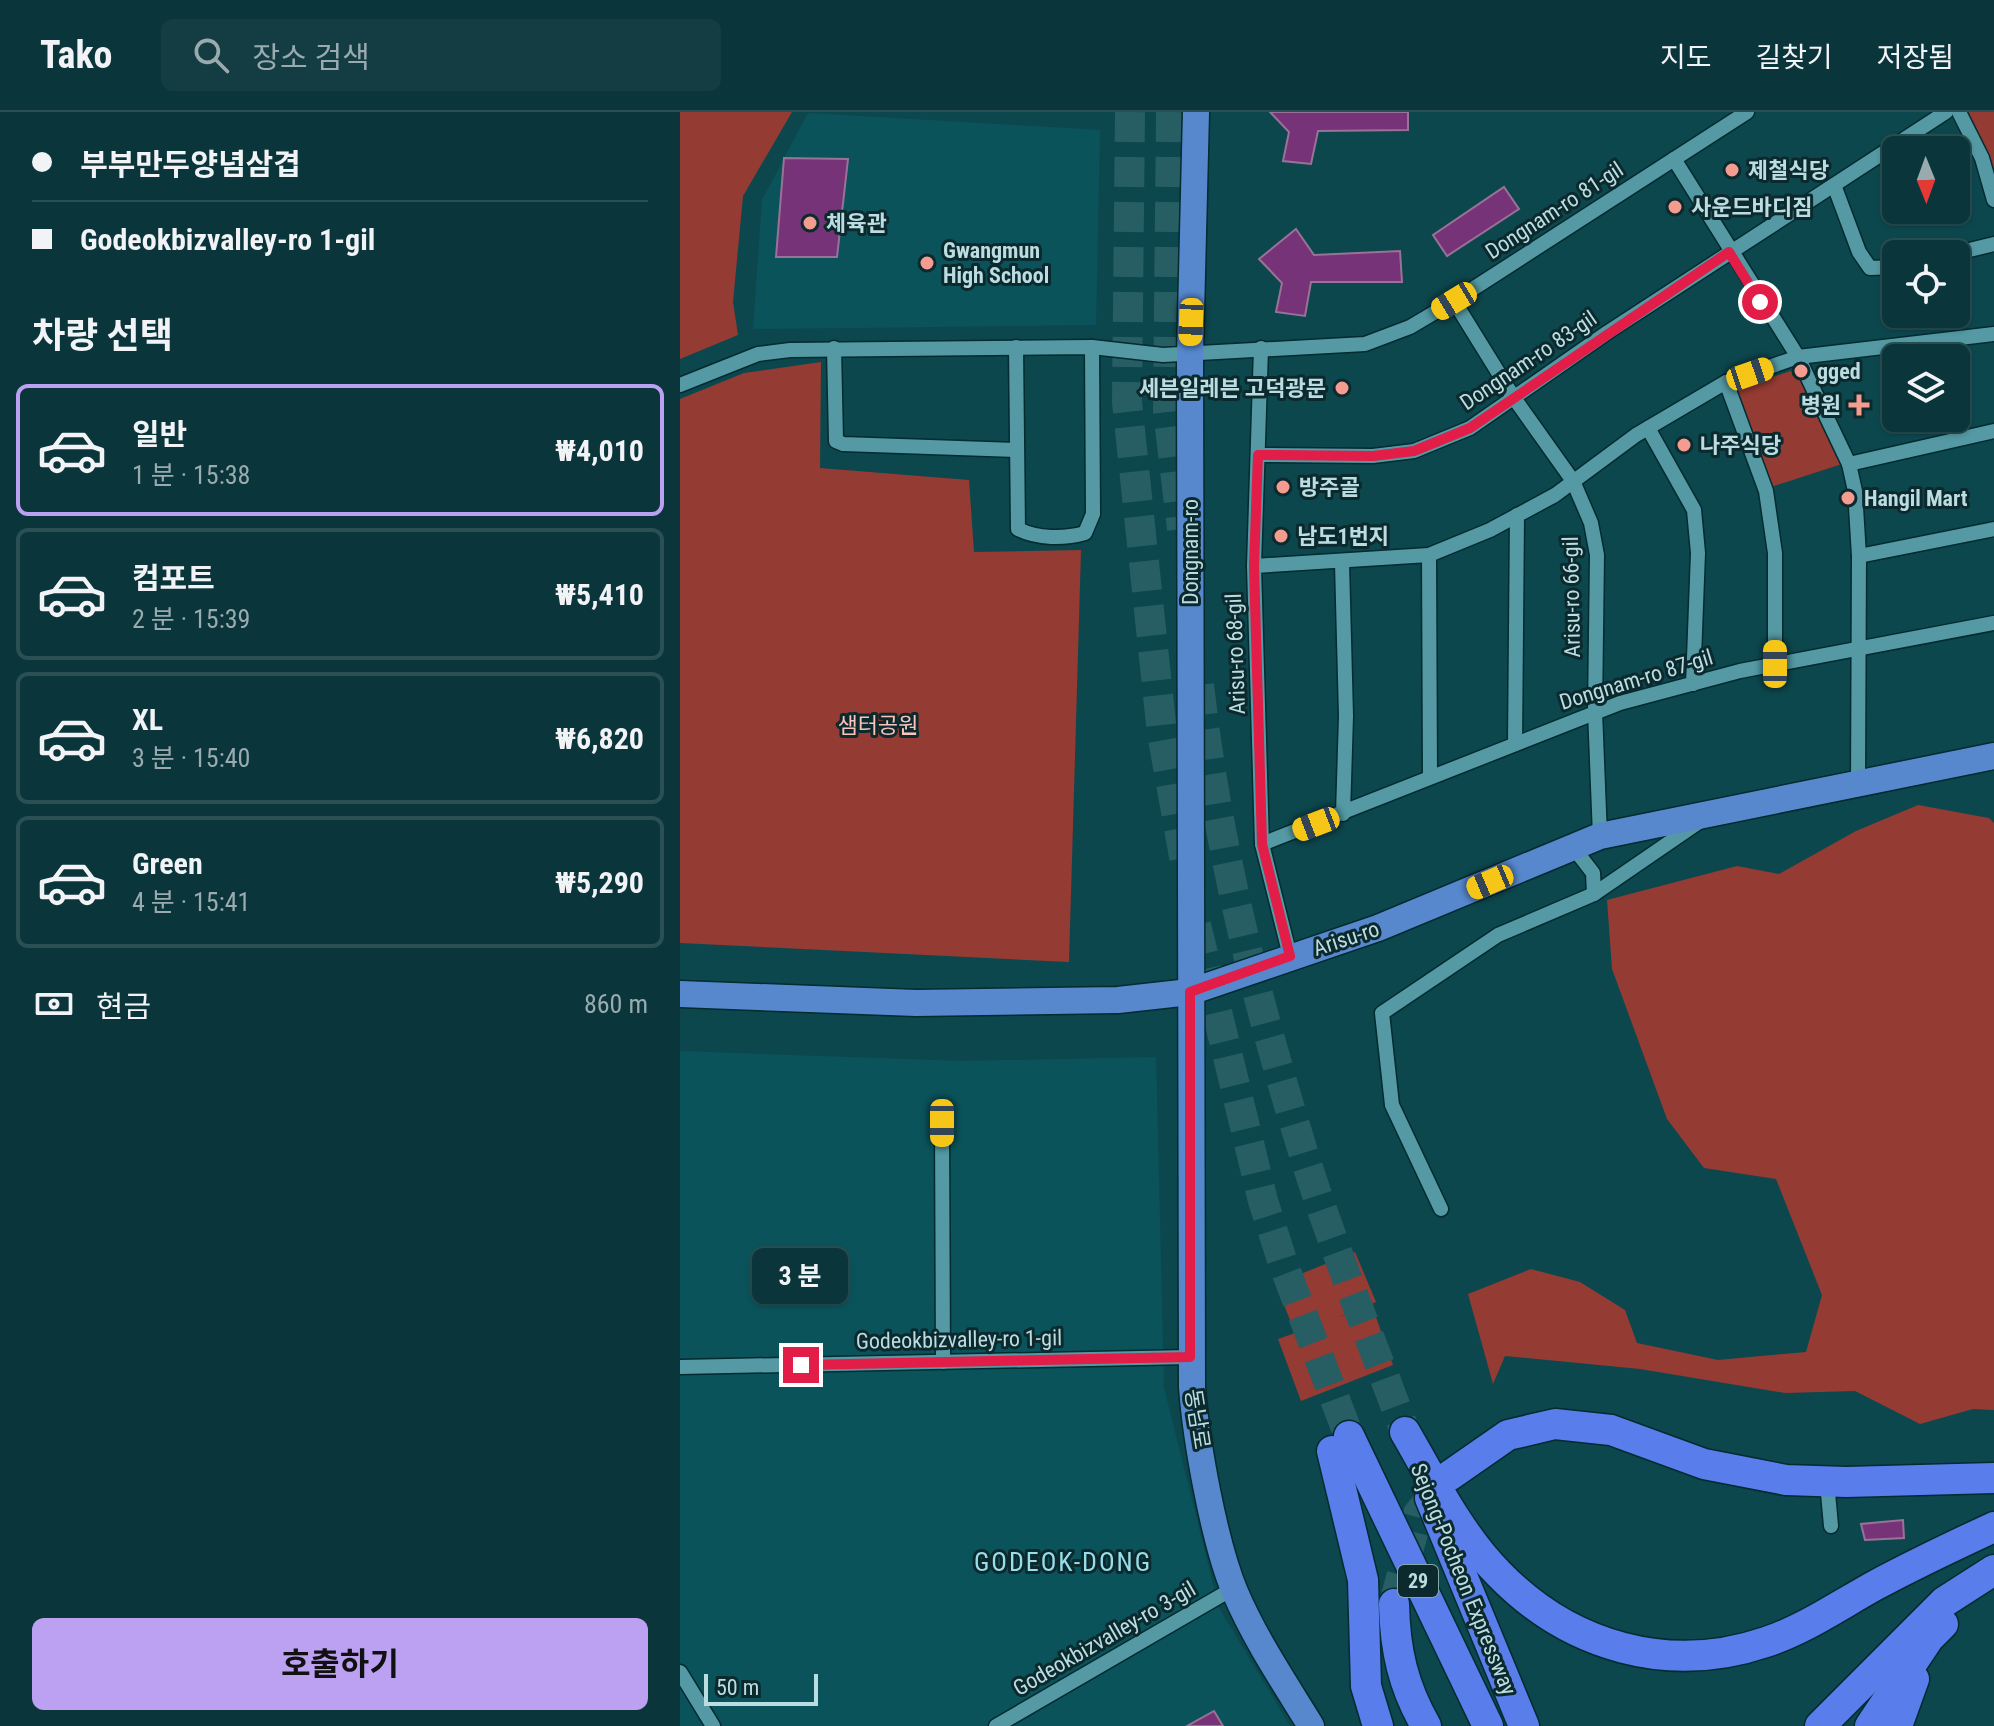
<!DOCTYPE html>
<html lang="ko">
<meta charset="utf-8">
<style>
body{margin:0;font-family:"Roboto Condensed","Noto Sans KR",sans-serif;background:#133d42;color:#f1f3f6;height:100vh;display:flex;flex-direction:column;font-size:30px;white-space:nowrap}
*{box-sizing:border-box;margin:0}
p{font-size:26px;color:#99abaf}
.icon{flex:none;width:44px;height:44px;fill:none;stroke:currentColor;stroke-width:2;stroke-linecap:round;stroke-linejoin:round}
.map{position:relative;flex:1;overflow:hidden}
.drawer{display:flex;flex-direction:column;background:#0a353a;width:680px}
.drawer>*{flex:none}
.top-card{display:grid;align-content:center;height:176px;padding:0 32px;background:#0a353a}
.needle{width:52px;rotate:179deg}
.controls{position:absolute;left:1202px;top:24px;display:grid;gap:16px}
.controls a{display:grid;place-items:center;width:88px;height:88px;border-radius:12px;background:#0a353a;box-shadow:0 2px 6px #0004,0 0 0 2px #2a5054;font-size:40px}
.scale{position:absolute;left:24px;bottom:20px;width:114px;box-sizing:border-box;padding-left:8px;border:4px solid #bbdde2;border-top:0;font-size:22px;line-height:28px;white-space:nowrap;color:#bbdde2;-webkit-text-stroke:6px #0c2a2e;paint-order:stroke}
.end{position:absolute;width:36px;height:36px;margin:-18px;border:10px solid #e11d48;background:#fff;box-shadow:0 0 0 4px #fff}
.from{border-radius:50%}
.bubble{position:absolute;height:56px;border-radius:12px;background:#0a353a;box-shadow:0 2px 6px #0004,0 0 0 2px #2a5054;font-size:26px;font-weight:700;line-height:56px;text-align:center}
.car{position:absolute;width:24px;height:48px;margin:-24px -12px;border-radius:10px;box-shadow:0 0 6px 2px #0007;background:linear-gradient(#f5c518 24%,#345 0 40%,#f5c518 0 76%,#345 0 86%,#f5c518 0)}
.top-card b{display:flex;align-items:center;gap:28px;height:76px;font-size:30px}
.top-card b+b{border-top:2px solid #2a5054}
.top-card i{width:20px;height:20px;background:#f1f3f6}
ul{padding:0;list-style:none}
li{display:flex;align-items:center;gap:24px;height:132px;margin:0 16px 12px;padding:0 16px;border:4px solid #2a5054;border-radius:12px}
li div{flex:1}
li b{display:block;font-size:30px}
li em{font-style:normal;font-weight:700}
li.active{border-color:#bca0f2}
li>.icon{width:72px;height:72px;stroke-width:1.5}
h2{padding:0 32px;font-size:36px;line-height:96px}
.pay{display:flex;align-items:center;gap:20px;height:88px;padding:0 32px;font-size:30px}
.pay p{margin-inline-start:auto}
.action{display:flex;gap:16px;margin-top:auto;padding:16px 32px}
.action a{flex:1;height:92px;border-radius:12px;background:#bca0f2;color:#111;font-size:32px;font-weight:700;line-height:92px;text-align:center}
header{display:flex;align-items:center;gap:48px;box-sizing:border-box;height:112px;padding:0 40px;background:#0a353a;border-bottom:2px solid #2a5054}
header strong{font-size:38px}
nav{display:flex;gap:44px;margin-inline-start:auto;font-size:28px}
.search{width:560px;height:72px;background:#133d42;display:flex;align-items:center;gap:20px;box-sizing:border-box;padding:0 28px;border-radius:12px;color:#99abaf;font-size:30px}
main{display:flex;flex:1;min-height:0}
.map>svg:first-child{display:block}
.built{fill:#0b535b}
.green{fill:#943b33}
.building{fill:#737;stroke:#997297;stroke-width:2}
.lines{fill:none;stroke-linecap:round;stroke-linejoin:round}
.highway-tunnel{stroke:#275e64;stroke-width:30;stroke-dasharray:30 15;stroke-linecap:butt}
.minor-casing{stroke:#032b30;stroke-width:17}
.major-casing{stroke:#032b30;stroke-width:29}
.highway-casing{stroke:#032b30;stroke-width:33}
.minor{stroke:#5499a3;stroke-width:14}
.major{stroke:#5788ce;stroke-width:26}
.highway{stroke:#597deb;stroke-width:30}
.route{stroke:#e11d48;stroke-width:10}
.poi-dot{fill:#f59c91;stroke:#0c2a2e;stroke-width:3}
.labels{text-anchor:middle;stroke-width:6;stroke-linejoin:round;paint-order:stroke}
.shield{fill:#0c2a2e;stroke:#86a7ac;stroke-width:2}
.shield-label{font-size:20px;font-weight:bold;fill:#bbdde2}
.poi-label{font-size:22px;font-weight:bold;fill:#bbdde2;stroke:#0c2a2e;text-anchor:start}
.street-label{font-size:22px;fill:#bbdde2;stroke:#0c2a2e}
.park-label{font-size:22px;fill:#fac3bb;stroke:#0c2a2e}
.quarter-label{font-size:26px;letter-spacing:2px;fill:#98dee9;stroke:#0c2a2e}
</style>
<header>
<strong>Tako</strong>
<div class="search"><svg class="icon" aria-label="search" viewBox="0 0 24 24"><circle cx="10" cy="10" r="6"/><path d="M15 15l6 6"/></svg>장소 검색</div>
<nav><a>지도</a><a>길찾기</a><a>저장됨</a></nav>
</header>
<main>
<section class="drawer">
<div class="top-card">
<b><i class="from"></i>부부만두양념삼겹</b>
<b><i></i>Godeokbizvalley-ro 1-gil</b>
</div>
<h2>차량 선택</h2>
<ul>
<li class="active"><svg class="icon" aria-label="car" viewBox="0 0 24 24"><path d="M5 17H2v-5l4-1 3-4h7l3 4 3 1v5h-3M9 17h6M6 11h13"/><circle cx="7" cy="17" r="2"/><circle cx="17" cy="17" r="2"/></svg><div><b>일반</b><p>1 분 · 15:38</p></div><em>₩4,010</em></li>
<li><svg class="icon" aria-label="car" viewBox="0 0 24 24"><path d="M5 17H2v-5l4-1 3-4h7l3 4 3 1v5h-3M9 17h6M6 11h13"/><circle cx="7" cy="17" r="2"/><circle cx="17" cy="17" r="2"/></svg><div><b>컴포트</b><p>2 분 · 15:39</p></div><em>₩5,410</em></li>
<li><svg class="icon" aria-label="car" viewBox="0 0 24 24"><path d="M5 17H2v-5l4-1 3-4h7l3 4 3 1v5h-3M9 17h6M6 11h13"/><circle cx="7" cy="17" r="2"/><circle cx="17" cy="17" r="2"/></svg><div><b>XL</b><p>3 분 · 15:40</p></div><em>₩6,820</em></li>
<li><svg class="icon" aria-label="car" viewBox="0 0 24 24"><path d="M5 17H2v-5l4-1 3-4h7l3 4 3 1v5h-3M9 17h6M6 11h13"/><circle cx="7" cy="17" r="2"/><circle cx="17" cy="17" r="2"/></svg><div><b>Green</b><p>4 분 · 15:41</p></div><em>₩5,290</em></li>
</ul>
<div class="pay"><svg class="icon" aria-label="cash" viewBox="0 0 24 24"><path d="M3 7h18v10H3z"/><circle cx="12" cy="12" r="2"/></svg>현금<p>860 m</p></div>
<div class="action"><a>호출하기</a></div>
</section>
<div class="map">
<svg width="1314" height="1614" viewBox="0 0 1314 1614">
<rect width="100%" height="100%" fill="#0d474e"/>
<!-- built -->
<g class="built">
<polygon points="128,1 420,18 416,213 73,217 82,88"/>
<polygon points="0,939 283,949 476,945 484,1276 539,1496 610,1614 0,1614"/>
</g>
<!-- green -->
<g class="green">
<polygon points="0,0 112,0 63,84 53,190 58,223 0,247"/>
<polygon points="1279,0 1314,0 1314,88"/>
<polygon points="141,250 140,356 289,368 294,440 401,438 389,850 0,831 0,287 64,261"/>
<polygon points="1125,254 1165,351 1088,376 1052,279"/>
<polygon points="1238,693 1309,706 1314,711 1314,1298 1293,1297 1240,1312 1175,1279 1105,1281 960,1257 825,1244 813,1272 788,1182 851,1157 900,1170 945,1198 957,1231 1038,1248 1126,1240 1142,1183 1096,1067 1024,1056 987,1007 932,857 927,788 1057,754 1099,762 1176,719"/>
<polygon points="675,1140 696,1190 658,1205 692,1194 713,1253 621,1289 598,1227 615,1221 596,1172"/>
</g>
<!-- building -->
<g class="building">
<polygon points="590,0 728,0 728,18 638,19 631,52 603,49 609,20"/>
<polygon points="104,46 168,47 157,145 96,145"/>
<polygon points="824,75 839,97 767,144 753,123"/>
<polygon points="616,117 634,143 720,139 722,170 631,170 625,204 596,200 602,171 579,147"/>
<polygon points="1223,1408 1224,1426 1185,1428 1181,1412"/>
<polygon points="534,1599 543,1614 507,1614"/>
</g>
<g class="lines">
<!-- highway-tunnel -->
<g class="highway-tunnel">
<polyline points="450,0 447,290 482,621 505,750"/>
<polyline points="491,0 488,299 502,417"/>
<path d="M519 573C537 733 577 892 625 1046 654 1139 692 1229 725 1320"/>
<polyline points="516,813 583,1089 604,1154 669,1324"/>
<polyline points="714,1492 738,1402 765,1369"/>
</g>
<!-- minor casing -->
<g class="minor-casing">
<g id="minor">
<polyline points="1279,0 1302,46 1314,88"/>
<polyline points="994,47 1118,245 1169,352 1175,379 1179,444 1178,672"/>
<polyline points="1154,73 1179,140 1190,156 1216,155"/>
<polyline points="1273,142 1314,132"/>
<polyline points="774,189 834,286 893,369 911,411 917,443 915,599 920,724"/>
<path d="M336 235 338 417C358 427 384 427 405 421L413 402 412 235"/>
<polyline points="154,236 156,329 163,332 336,338"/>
<polyline points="581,236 574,454 582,732 610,844"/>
<polyline points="1046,270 1086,379 1095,441 1095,552"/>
<polyline points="0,273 78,242 110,238 412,235 483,243 685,232 730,215 774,189 1067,0"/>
<polyline points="968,316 1014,398 1018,441 1013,572"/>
<polyline points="578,343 693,344 734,339 790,316 928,220 1266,0"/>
<polyline points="1169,352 1314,319"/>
<polyline points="749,443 750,665"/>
<polyline points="1179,444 1314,417"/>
<polyline points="662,451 666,604 663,702"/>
<polyline points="574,454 749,443 810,418 875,383 956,323 1046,270 1118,245 1314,222"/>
<polyline points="835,632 837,403"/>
<polyline points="582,732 940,591 1060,559 1314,511"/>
<polyline points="893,735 913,761 914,782"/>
<polyline points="262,1011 263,1250"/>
<polyline points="761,1097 712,993 702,901 818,823 914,782 1019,710"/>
<polyline points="0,1255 510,1245"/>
<polyline points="1147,1370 1151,1414"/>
<polyline points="0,1560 33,1614"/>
<polyline points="316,1614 554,1476"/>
</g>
</g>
<!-- major casing -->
<g class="major-casing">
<g id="major">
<path d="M516 0 510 243 512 1275C516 1329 534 1430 555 1480 575 1527 604 1570 631 1614"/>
<polyline points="0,882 236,891 438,888 510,880 698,816 920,724 1314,644"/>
</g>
</g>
<!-- highway casing -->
<g class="highway-casing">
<g id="highway">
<path d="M725 1320C753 1368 780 1423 819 1462 890 1535 989 1563 1086 1530 1125 1517 1158 1494 1194 1474 1233 1453 1273 1434 1314 1415"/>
<polyline points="669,1324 808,1614"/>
<polyline points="652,1339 683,1468 686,1574 698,1614"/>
<polyline points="769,1364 828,1323 875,1312 931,1318 1024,1352 1106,1368 1166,1370 1314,1366"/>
<polyline points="750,1386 844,1614"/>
<path d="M714 1492C715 1538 723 1574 746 1614"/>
<polyline points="1140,1614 1264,1490 1314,1458"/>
<polyline points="1190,1614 1249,1526 1263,1512"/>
<polyline points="1217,1614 1234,1567"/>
</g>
</g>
<!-- minor -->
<use href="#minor" class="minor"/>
<!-- major -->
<use href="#major" class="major"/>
<!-- highway -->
<use href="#highway" class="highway"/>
</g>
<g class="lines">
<!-- route -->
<polyline class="route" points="121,1253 510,1245 510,880 610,844 582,732 574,454 578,343 693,344 734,339 790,316 1049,140 1080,190"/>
</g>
<!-- markers -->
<g class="poi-dot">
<circle cx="1052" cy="58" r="8"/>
<circle cx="995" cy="95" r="8"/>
<circle cx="130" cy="111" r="8"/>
<circle cx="247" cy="151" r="8"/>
<circle cx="1121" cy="259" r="8"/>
<circle cx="662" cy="276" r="8"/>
<path d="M1175 281h8v8h8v8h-8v8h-8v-8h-8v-8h8z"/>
<circle cx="1004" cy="333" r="8"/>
<circle cx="603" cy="375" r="8"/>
<circle cx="1168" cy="386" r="8"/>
<circle cx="601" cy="424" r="8"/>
</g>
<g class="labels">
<!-- shield labels -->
<rect class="shield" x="718" y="1453" width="40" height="32" rx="6"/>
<g class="shield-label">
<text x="738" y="1476">29</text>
</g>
<!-- poi labels -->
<g class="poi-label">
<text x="1068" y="66">제철식당</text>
<text x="1011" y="103">사운드바디짐</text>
<text x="146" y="119">체육관</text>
<text x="263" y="146">Gwangmun<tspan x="263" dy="25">High School</tspan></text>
<text x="1137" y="267">gged</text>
<text x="646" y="284" text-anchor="end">세븐일레븐 고덕광문</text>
<text x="1161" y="301" text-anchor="end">병원</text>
<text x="1020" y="341">나주식당</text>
<text x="619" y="383">방주골</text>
<text x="1184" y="394">Hangil Mart</text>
<text x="617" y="432">남도1번지</text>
</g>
<!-- street labels -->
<g class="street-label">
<text transform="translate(874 98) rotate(-33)" y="8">Dongnam-ro 81-gil</text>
<text transform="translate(848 248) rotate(-34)" y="8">Dongnam-ro 83-gil</text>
<text transform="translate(510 440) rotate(-90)" y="8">Dongnam-ro</text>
<text transform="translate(891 485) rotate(-91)" y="8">Arisu-ro 66-gil</text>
<text transform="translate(555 542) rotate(-92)" y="8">Arisu-ro 68-gil</text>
<text transform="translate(956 567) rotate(-17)" y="8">Dongnam-ro 87-gil</text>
<text transform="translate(666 826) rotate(-18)" y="8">Arisu-ro</text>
<text transform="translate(279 1227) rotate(-1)" y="8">Godeokbizvalley-ro 1-gil</text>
<text transform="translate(518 1307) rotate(81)" y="8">동남로</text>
<text transform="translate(784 1467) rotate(68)" y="8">Sejong-Pocheon Expressway</text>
<text transform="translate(424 1526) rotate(-30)" y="8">Godeokbizvalley-ro 3-gil</text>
</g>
<!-- park labels -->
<g class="park-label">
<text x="198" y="621">샘터공원</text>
</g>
<!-- quarter labels -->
<g class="quarter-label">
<text x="383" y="1459">GODEOK-DONG</text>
</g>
</g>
</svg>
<div class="controls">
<a><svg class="needle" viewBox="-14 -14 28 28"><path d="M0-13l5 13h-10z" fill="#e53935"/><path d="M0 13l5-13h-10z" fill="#99abaf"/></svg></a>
<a><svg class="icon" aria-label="locate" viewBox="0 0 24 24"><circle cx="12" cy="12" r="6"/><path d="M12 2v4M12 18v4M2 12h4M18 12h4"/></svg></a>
<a><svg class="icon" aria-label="layers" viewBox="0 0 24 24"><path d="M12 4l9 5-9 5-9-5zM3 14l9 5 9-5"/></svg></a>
</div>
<div class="scale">50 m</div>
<i class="end from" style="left:1080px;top:190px"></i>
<i class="end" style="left:121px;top:1253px"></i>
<div class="bubble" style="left:72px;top:1136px;width:96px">3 분</div>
<i class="car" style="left:774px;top:189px;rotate:239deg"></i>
<i class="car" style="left:511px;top:210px;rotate:182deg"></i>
<i class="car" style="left:1070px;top:262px;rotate:71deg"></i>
<i class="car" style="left:1095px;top:552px;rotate:0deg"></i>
<i class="car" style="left:636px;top:712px;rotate:249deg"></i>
<i class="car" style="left:810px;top:770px;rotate:247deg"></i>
<i class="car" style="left:262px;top:1011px;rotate:180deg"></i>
</div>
</main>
